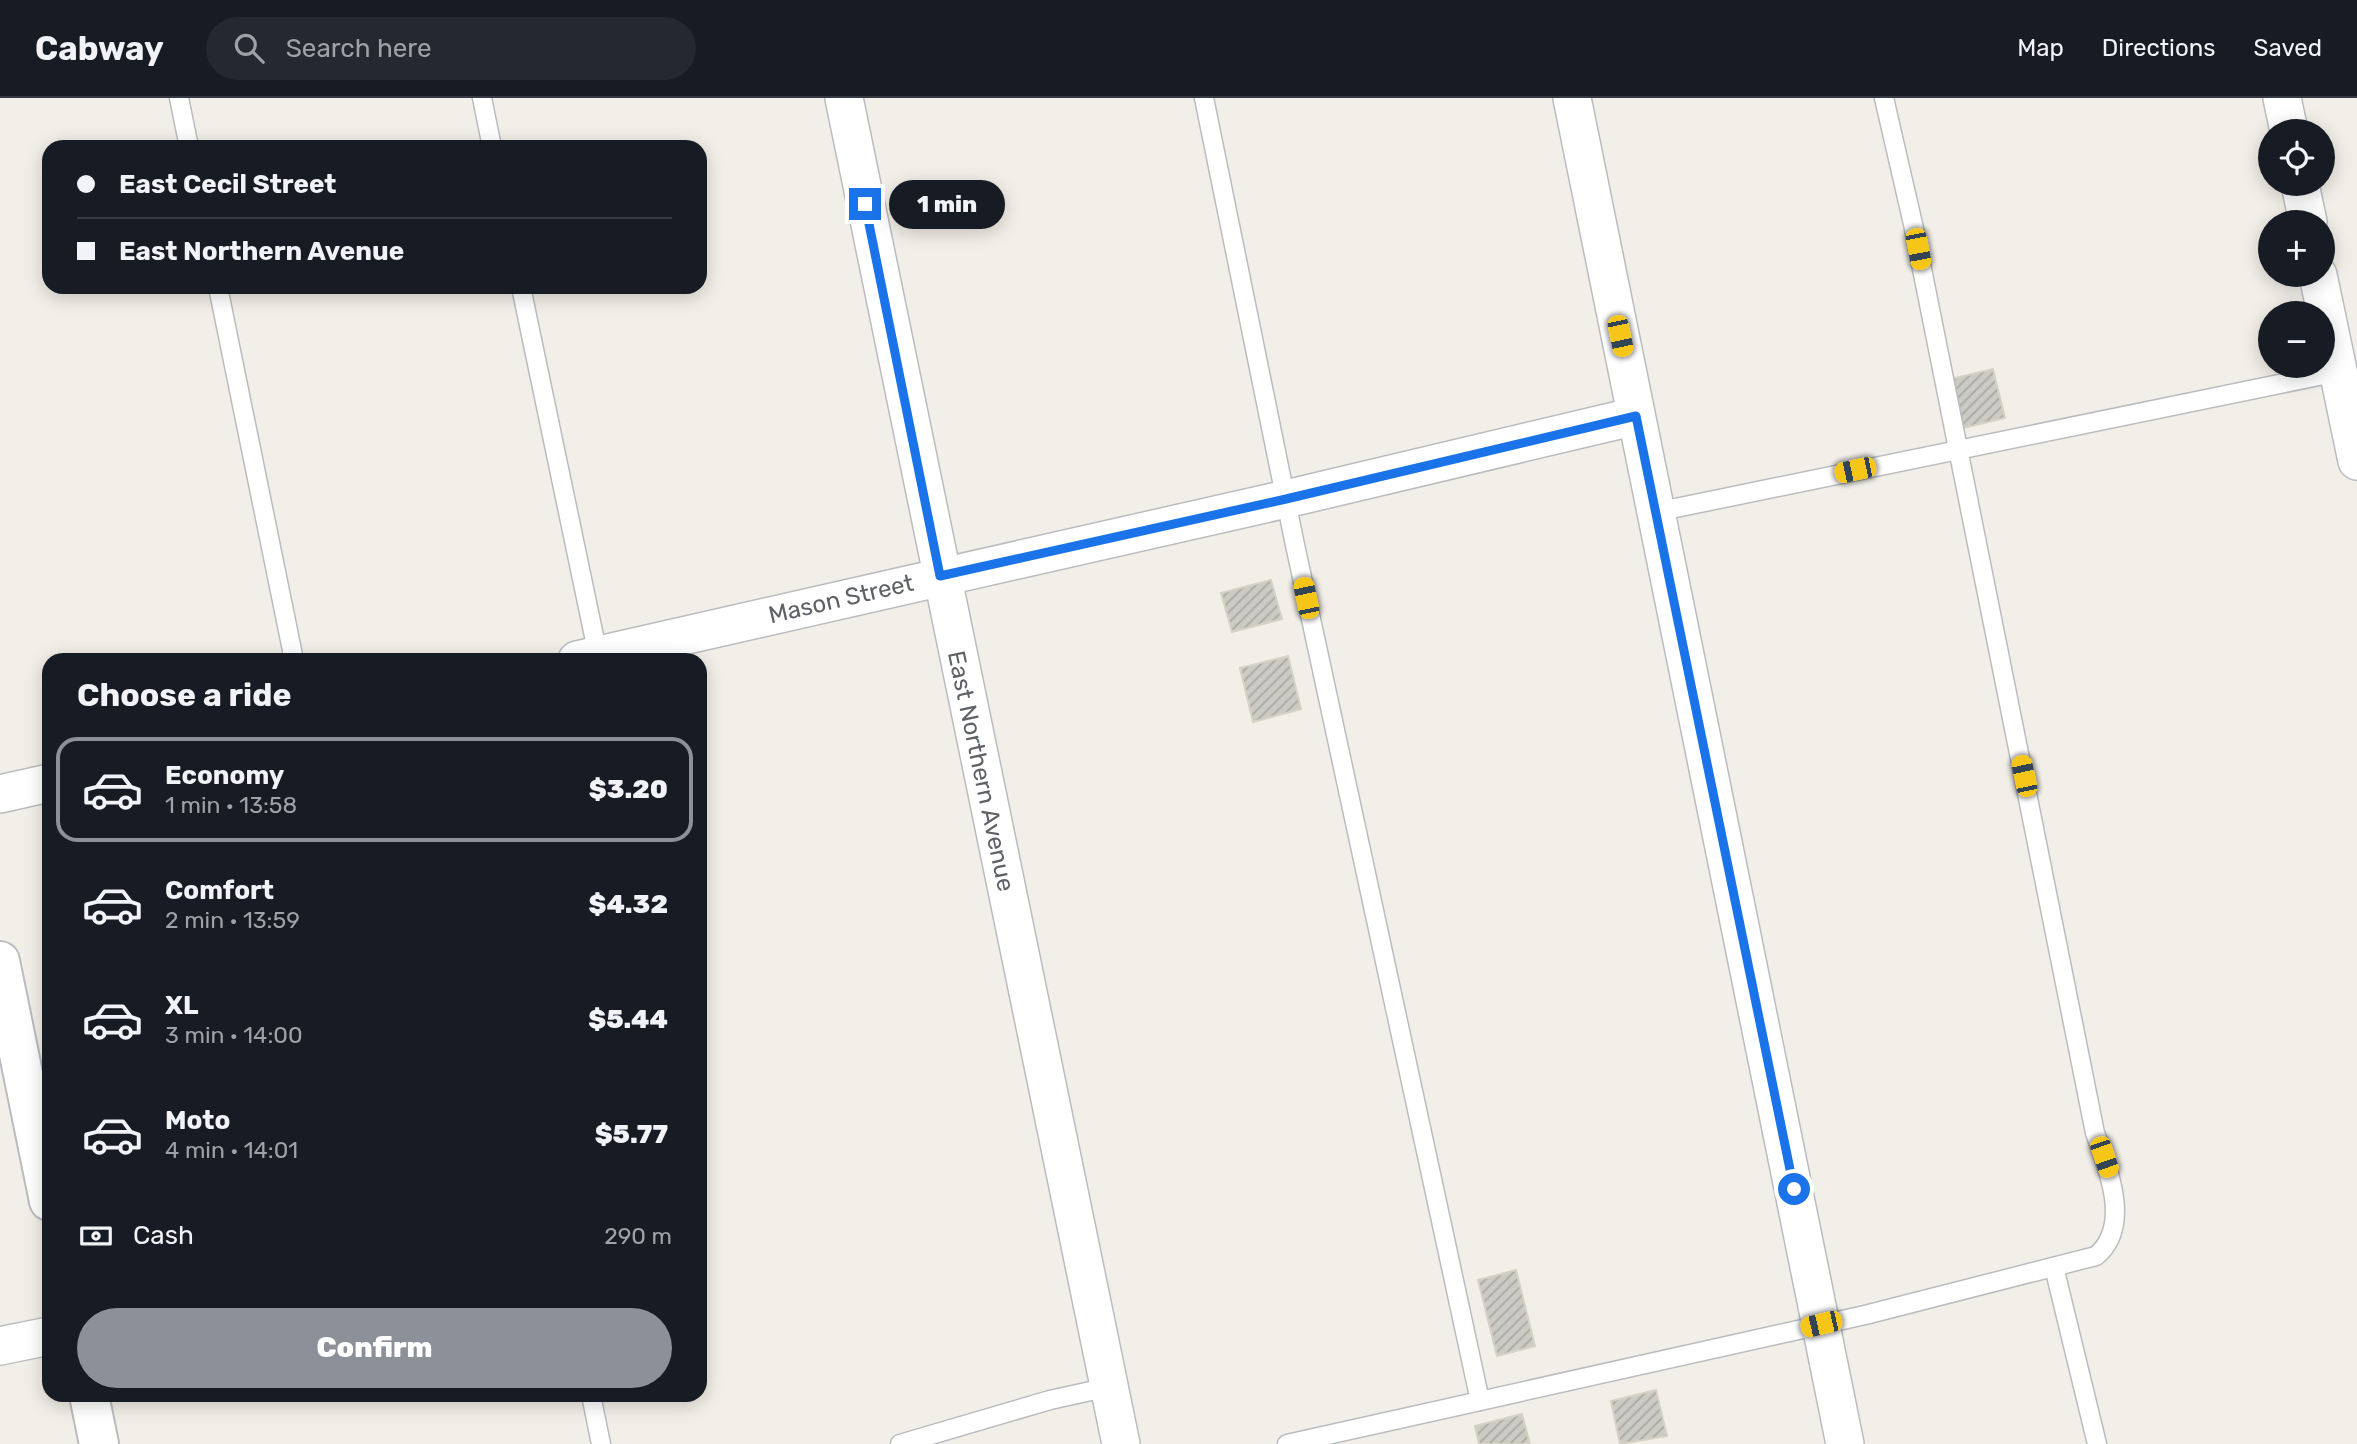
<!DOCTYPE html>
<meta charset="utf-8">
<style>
body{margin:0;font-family:Rubik,sans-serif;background:#242831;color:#f1f3f6;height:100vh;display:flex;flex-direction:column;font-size:26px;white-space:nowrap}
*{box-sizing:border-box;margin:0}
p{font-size:23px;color:#9ea1a6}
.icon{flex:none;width:38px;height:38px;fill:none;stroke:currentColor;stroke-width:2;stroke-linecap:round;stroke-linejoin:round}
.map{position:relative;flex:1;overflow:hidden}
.side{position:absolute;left:42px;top:555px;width:665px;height:749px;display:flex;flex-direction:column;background:#171b24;border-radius:21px;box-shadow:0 4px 18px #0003}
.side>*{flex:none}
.guide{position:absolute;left:42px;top:42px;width:665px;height:154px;border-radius:21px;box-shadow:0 4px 18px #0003;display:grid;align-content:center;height:154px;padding:0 35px;background:#171b24}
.tools{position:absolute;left:2258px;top:21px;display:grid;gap:14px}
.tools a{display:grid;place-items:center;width:77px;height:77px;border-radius:50%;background:#171b24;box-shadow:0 4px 18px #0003;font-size:35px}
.end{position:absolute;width:32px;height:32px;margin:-16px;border:9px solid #1a73e8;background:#fff;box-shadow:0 0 0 4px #fff}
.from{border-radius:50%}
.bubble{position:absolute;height:49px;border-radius:24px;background:#171b24;box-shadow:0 4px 18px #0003;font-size:23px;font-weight:800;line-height:49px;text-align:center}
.car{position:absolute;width:21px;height:42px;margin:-21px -10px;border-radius:9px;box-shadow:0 0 5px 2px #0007;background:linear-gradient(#f5c518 24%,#345 0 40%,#f5c518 0 76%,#345 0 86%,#f5c518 0)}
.guide b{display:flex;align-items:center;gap:24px;height:66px;font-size:26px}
.guide b+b{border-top:2px solid #363941}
.guide i{width:18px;height:18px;background:#f1f3f6}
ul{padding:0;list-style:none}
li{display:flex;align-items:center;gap:21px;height:105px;margin:0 14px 10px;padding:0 21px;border:4px solid transparent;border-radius:21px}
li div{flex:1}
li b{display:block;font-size:26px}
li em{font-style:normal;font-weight:800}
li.active{border-color:#8c9099}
li>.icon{width:63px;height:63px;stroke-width:1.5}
h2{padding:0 35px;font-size:32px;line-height:84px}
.pay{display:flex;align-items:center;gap:18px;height:77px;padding:0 35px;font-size:26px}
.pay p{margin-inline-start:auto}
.button{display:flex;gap:14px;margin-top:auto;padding:14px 35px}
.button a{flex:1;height:80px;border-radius:42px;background:#8c9099;color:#fff;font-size:28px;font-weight:800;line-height:80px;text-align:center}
header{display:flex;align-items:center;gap:42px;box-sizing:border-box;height:98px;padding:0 35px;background:#171b24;border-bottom:2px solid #363941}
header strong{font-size:33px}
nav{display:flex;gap:38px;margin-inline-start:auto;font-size:24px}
.search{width:490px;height:63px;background:#242831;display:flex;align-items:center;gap:18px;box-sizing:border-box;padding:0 24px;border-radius:38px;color:#9ea1a6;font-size:26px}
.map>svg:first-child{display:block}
.building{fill:url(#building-hatch);stroke:#d6d2c5;stroke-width:2}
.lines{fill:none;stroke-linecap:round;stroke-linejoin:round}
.service-casing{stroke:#b9bcc1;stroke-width:21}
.minor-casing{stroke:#b9bcc1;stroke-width:40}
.tertiary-casing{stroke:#b9bcc1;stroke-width:42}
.service{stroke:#fff;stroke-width:18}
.minor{stroke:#fff;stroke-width:37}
.tertiary{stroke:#fff;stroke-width:38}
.route{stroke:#1a73e8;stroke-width:9}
.labels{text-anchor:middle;stroke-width:5;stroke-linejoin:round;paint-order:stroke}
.street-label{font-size:24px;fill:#5e6267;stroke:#fff}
</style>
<header>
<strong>Cabway</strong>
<div class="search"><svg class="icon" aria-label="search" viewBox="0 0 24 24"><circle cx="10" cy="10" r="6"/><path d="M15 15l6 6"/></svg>Search here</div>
<nav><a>Map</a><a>Directions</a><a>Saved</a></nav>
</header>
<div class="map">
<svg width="2357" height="1346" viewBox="0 0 2357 1346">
<defs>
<pattern id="building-hatch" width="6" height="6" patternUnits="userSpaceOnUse" patternTransform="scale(1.75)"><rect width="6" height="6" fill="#cccbc3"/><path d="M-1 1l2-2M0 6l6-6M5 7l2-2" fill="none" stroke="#a9a8a2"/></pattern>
</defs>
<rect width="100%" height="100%" fill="#f1efe7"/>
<!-- building -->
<g class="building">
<polygon points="1993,271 2005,320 1963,330 1951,281"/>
<polygon points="1271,482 1282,521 1232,534 1221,495"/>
<polygon points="1288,558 1301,611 1253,624 1240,570"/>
<polygon points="1516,1172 1535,1248 1497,1258 1478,1182"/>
<polygon points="1656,1292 1667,1338 1620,1346 1611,1303"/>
<polygon points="1522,1316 1530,1346 1479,1346 1475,1328"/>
</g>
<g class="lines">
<!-- service casing -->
<g class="service-casing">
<g id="service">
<polyline points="179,0 189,49"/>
<polyline points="482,0 492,49"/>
<polyline points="1204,0 1295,447 1480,1303"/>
<polyline points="218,189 294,562"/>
<polyline points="521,189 599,562"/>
<polyline points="1656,414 2338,274"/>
<polyline points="2054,1169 2097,1346"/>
<polyline points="591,1297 601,1346"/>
<polyline points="900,1346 1050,1302 1109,1289"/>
<path d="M1287 1346 1865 1217 2096 1158C2132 1128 2108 1071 2095 1035L1913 126 1884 0"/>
</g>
</g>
<!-- minor casing -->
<g class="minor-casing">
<g id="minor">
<polyline points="844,0 1121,1346"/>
<polyline points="1572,0 1845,1346"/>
<polyline points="2282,0 2289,33"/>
<polyline points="2300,86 2308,124"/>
<polyline points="2318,177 2357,363"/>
<polyline points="577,562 1286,401 1636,318"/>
<polyline points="0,696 49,685"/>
<polyline points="0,1248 49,1238"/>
</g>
</g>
<!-- tertiary casing -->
<g class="tertiary-casing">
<g id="tertiary">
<polyline points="0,863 49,1103"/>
<polyline points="89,1297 99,1346"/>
</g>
</g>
<!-- service -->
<use href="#service" class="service"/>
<!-- minor -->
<use href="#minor" class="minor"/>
<!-- tertiary -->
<use href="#tertiary" class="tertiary"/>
</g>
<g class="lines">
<!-- route -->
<polyline class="route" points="865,106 940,478 1286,401 1636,318 1794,1091"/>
</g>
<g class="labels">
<!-- street labels -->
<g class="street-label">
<text transform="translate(841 501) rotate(-13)" y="8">Mason Street</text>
<text transform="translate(981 673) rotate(78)" y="8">East Northern Avenue</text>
</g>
</g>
</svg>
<div class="tools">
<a><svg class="icon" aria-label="locate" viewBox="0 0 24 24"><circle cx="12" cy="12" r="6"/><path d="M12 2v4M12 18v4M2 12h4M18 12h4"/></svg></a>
<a>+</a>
<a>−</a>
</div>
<i class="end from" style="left:1794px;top:1091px"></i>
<i class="end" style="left:865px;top:106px"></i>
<div class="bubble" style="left:889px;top:82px;width:116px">1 min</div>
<i class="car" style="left:1918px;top:151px;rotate:169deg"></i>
<i class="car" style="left:1620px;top:238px;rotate:168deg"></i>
<i class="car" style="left:1855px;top:372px;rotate:258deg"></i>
<i class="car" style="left:1306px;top:500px;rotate:348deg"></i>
<i class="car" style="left:2024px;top:678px;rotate:348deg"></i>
<i class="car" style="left:2104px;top:1059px;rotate:161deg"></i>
<i class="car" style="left:1821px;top:1226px;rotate:257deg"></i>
<div class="guide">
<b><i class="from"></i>East Cecil Street</b>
<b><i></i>East Northern Avenue</b>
</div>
<section class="side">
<h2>Choose a ride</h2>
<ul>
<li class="active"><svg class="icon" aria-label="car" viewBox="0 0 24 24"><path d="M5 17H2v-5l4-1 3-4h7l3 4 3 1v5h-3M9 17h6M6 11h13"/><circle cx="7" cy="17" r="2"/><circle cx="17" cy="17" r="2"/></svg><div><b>Economy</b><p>1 min · 13:58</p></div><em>$3.20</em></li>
<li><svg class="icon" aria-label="car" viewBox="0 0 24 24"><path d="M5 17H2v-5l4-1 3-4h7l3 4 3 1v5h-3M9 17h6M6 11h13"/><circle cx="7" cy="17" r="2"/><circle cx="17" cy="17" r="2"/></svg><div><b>Comfort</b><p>2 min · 13:59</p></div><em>$4.32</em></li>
<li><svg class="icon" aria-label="car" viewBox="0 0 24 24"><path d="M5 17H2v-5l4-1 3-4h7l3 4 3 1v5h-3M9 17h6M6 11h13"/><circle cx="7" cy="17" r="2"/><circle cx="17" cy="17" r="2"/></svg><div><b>XL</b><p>3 min · 14:00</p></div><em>$5.44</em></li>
<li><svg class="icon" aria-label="car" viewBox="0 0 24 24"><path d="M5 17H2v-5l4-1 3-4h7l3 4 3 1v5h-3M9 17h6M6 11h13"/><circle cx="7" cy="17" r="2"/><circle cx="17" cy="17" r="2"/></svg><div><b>Moto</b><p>4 min · 14:01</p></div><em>$5.77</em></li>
</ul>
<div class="pay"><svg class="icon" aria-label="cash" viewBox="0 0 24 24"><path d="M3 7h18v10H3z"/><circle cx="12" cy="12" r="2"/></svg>Cash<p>290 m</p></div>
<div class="button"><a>Confirm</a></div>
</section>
</div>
